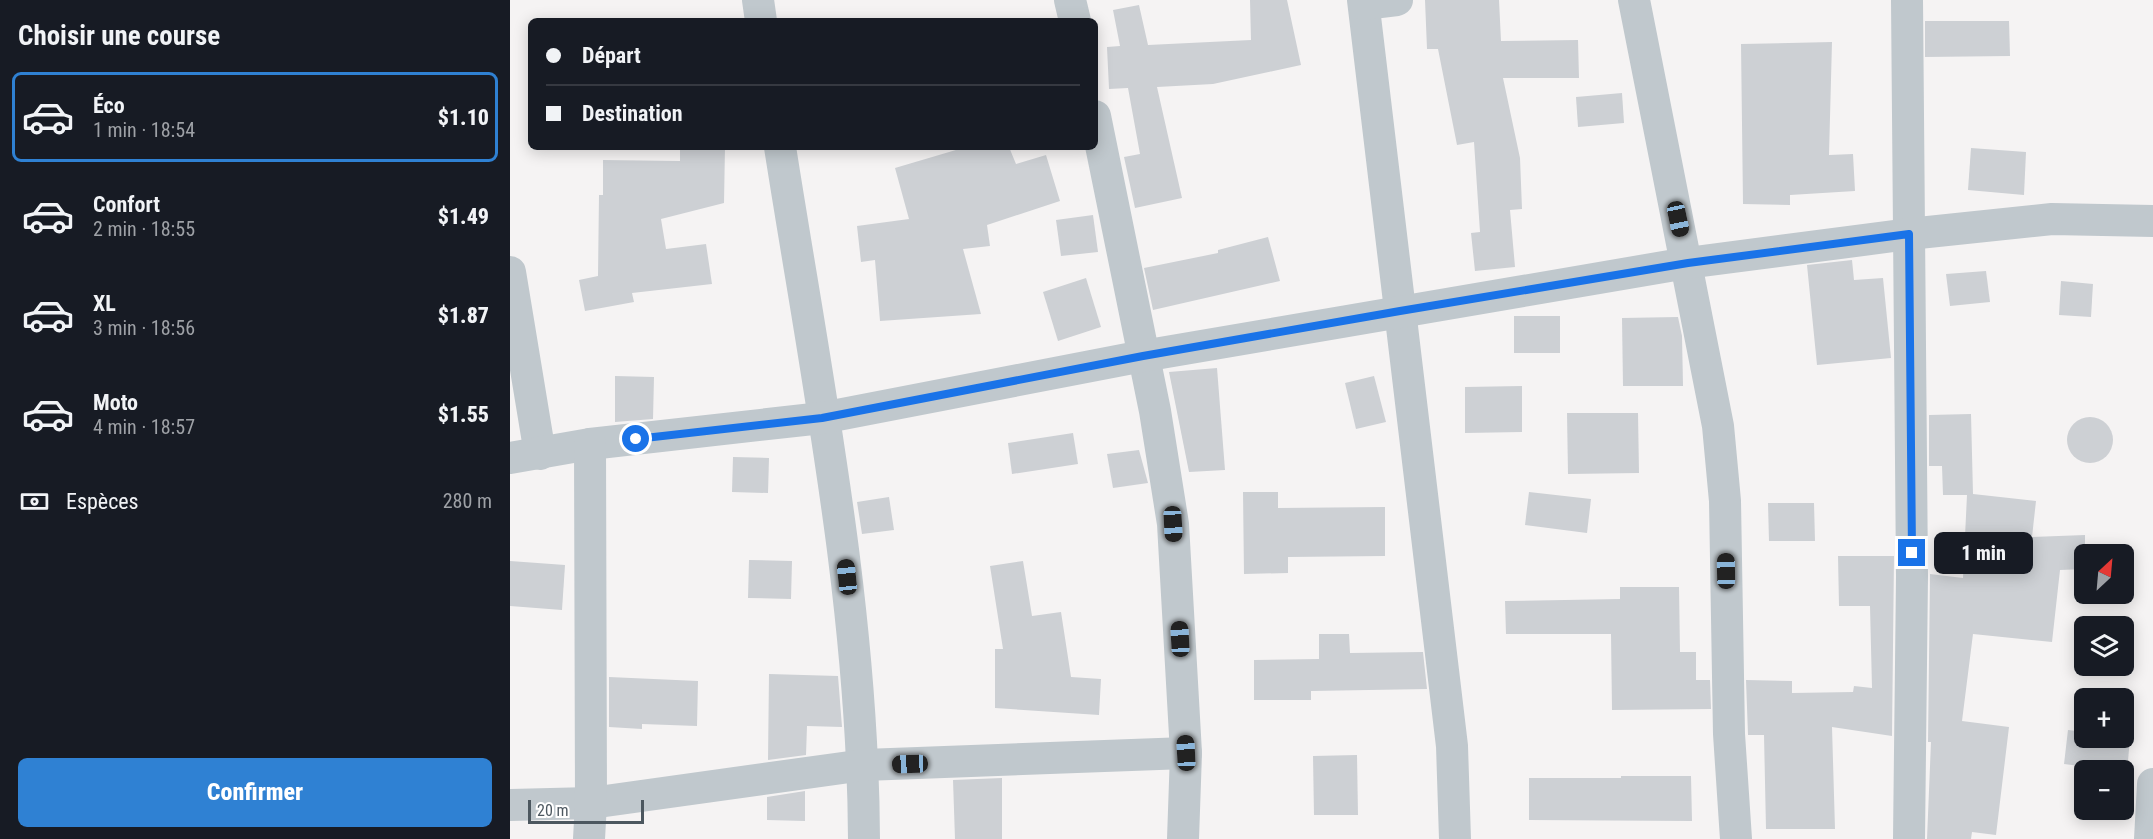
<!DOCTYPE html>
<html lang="fr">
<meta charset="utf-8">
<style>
body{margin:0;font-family:"Roboto Condensed",sans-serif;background:#242831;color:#f1f3f6;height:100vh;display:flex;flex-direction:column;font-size:22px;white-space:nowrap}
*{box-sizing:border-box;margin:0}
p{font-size:20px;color:#9ea1a6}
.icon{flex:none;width:33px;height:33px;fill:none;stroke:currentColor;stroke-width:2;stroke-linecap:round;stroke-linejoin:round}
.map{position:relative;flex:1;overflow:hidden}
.sheet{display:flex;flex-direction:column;background:#171b24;width:510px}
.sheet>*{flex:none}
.hud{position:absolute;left:18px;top:18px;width:570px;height:132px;border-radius:9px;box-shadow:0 3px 15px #0003;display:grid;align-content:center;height:132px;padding:0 18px;background:#171b24}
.needle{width:39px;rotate:26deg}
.buttons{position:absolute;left:1564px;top:544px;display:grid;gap:12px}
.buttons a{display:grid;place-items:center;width:60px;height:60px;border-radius:9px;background:#171b24;box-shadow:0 3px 15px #0003;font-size:30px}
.scale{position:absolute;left:18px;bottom:15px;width:116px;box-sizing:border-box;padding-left:6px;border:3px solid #4c575f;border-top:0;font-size:16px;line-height:21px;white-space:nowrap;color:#4c575f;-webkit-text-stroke:4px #fff;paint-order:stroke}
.end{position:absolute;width:27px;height:27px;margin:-14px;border:8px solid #1a73e8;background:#fff;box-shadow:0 0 0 3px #fff}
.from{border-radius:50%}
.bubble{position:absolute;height:42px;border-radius:9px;background:#171b24;box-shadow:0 3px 15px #0003;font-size:20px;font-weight:800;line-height:42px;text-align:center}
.car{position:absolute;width:18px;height:36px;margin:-18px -9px;border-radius:8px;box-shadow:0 0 4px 2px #0007;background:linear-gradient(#222 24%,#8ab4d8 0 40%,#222 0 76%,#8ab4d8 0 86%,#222 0)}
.hud b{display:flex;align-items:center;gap:21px;height:57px;font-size:22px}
.hud b+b{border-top:2px solid #363941}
.hud i{width:15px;height:15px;background:#f1f3f6}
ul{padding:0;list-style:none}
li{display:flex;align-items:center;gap:18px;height:90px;margin:0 12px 9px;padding:0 6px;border:3px solid transparent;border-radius:9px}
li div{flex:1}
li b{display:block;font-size:22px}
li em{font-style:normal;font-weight:800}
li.current{border-color:#2f81d3}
li>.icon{width:54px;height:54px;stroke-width:1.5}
h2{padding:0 18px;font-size:27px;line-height:72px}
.pay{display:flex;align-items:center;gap:15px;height:66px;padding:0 18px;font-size:22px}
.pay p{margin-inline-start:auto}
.button{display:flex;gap:12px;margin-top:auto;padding:12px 18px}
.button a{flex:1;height:69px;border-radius:9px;background:#2f81d3;color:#fff;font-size:24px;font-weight:800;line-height:69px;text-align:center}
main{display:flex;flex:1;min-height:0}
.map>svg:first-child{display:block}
.building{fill:#cdd0d4}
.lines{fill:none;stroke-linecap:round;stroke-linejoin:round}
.street{stroke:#c0c8cd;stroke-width:32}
.route{stroke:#1a73e8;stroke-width:8}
</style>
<main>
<section class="sheet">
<h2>Choisir une course</h2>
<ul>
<li class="current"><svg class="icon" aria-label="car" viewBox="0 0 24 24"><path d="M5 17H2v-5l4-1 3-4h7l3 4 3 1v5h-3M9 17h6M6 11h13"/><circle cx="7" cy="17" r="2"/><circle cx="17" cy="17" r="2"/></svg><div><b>Éco</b><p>1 min · 18:54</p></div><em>$1.10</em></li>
<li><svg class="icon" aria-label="car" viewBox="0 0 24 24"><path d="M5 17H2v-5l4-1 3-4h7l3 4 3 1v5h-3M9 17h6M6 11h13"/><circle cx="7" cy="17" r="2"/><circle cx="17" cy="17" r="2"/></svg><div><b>Confort</b><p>2 min · 18:55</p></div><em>$1.49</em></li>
<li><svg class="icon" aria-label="car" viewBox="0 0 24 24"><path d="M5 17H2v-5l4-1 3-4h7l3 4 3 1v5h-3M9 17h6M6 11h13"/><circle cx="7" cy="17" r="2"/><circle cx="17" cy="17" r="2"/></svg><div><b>XL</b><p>3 min · 18:56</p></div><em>$1.87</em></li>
<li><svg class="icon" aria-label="car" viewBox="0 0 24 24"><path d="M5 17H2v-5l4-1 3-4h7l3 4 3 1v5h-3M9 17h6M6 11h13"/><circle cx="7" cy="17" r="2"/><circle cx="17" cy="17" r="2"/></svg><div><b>Moto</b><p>4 min · 18:57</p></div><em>$1.55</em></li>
</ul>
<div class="pay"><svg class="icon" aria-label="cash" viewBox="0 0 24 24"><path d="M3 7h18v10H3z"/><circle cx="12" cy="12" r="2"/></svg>Espèces<p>280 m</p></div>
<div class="button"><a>Confirmer</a></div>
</section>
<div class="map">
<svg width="1643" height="839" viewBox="0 0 1643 839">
<rect width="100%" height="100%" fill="#f5f3f3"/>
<!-- building -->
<g class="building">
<polygon points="740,0 777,0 791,65 703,84 647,87 672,198 625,208 614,157 630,154 618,88 599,89 597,47 610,46 603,10 629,5 638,45 741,40"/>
<polygon points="915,0 989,0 991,41 1068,40 1069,78 993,78 1010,158 1012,209 1000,210 1005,267 965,271 961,233 970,232 964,142 947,145 928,49 917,49"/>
<polygon points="1415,21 1499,21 1500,56 1415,57"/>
<polygon points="1322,42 1319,155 1343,154 1345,191 1280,195 1280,205 1233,204 1231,44"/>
<polygon points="1112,93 1114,123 1068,127 1066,97"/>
<polygon points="170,147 215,147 214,203 151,219 156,249 196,244 202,284 122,293 124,302 75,311 69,280 88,276 89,195 93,195 93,160 170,161"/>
<polygon points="456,147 499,147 506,164 536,155 550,201 477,225 480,246 453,249 471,314 370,321 365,260 351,262 347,226 399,219 385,168"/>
<polygon points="1461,148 1516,152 1514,195 1458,190"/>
<polygon points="583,215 588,252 551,256 546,220"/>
<polygon points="758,237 770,281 643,310 634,268 708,253 708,250"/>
<polygon points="1342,260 1344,280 1373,278 1381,358 1307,365 1297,265"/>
<polygon points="1476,271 1480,302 1440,306 1436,274"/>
<polygon points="576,278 591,327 548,341 533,292"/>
<polygon points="1551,281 1583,284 1581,317 1549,315"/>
<rect x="1004" y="316" width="46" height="37"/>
<polygon points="1168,317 1172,336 1173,386 1113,386 1112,318"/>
<polygon points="707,368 715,470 679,472 659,372"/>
<polygon points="105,376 144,377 143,419 105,422"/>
<polygon points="864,376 876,422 846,429 835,383"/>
<polygon points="1012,386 1012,432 955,433 955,387"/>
<polygon points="1057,413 1128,413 1129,473 1058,474"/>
<polygon points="1461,414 1463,494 1526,501 1522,537 1575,535 1575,569 1550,570 1542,642 1463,634 1452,721 1499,727 1486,835 1462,832 1461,839 1417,839 1421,742 1418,742 1420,574 1453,578 1457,495 1433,495 1432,466 1419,466 1419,415"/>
<circle cx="1580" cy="440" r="23"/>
<polygon points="563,433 568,464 502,474 498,443"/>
<polygon points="629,450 638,483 603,488 597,454"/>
<polygon points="223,457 259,458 258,493 222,492"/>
<polygon points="733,492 768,492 768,508 875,507 875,556 778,557 778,573 734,574"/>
<polygon points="1019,492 1081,499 1077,533 1015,525"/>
<polygon points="379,497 384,530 352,534 347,502"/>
<polygon points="1258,503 1304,503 1305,541 1259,541"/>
<polygon points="1328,556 1384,556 1382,736 1322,727 1325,829 1256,829 1254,735 1238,735 1236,680 1282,681 1282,693 1343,692 1344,686 1362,688 1360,606 1329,606"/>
<polygon points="239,560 282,561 281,599 238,598"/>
<polygon points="0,561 55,565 52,610 0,606"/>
<polygon points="513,561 522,616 551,612 561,677 591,679 589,715 485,708 485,649 493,649 480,566"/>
<polygon points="1110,587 1169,587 1170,652 1186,652 1186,680 1200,680 1201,709 1102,710 1101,634 996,634 995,601 1110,599"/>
<polygon points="809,634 839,634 840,653 913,652 917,689 801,691 801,700 744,700 744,660 809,659"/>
<polygon points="259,674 328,676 332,727 297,726 296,755 258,760"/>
<polygon points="99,677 188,681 187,726 132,724 132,729 99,727"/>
<polygon points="1558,730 1575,732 1575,738 1620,738 1617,772 1554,764"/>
<polygon points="847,755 848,815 804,815 803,756"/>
<polygon points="1111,776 1181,776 1182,821 1019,820 1019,778 1111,778"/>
<polygon points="492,778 492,839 445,839 443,780"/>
<polygon points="295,791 295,821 257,820 257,797"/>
</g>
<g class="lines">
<!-- street -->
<g class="street">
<polyline points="248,0 251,21"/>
<polyline points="560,0 565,21"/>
<polyline points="853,0 942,746 945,839"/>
<polyline points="1124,0 1208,426 1215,501 1219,734 1226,839"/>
<polyline points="1397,0 1402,576 1399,839"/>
<polyline points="854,4 887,0"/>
<polyline points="585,116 645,411 663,524 676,753 673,839"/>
<path d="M270 147C306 376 353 606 354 839"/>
<polyline points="0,272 30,454"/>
<polyline points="0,458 80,444 312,418 633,356 1177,263 1399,234 1542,219 1643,221"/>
<polyline points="0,805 81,803 354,765 676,753"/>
<polyline points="79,839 81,803 80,444"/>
<polyline points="1640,839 1643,784"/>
</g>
</g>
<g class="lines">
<!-- route -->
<polyline class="route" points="126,439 312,418 633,356 890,311 1178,263 1399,234 1402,553"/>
</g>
</svg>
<div class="buttons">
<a><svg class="needle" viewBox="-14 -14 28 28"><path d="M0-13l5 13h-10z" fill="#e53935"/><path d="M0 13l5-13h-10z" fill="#9ea1a6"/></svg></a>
<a><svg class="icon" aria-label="layers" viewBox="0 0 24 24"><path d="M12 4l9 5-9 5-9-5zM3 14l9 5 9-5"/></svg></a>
<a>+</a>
<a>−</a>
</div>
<div class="scale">20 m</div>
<i class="end from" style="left:126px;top:439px"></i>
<i class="end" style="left:1402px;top:553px"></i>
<div class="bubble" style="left:1424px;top:532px;width:99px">1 min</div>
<i class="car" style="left:1168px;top:219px;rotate:168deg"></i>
<i class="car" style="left:663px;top:524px;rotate:177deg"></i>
<i class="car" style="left:1216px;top:571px;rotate:359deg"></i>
<i class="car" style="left:337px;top:577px;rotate:354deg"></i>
<i class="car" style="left:670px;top:639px;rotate:357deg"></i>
<i class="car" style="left:676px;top:753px;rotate:357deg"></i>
<i class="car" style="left:400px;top:764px;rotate:268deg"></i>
<div class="hud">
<b><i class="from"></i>Départ</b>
<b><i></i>Destination</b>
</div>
</div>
</main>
